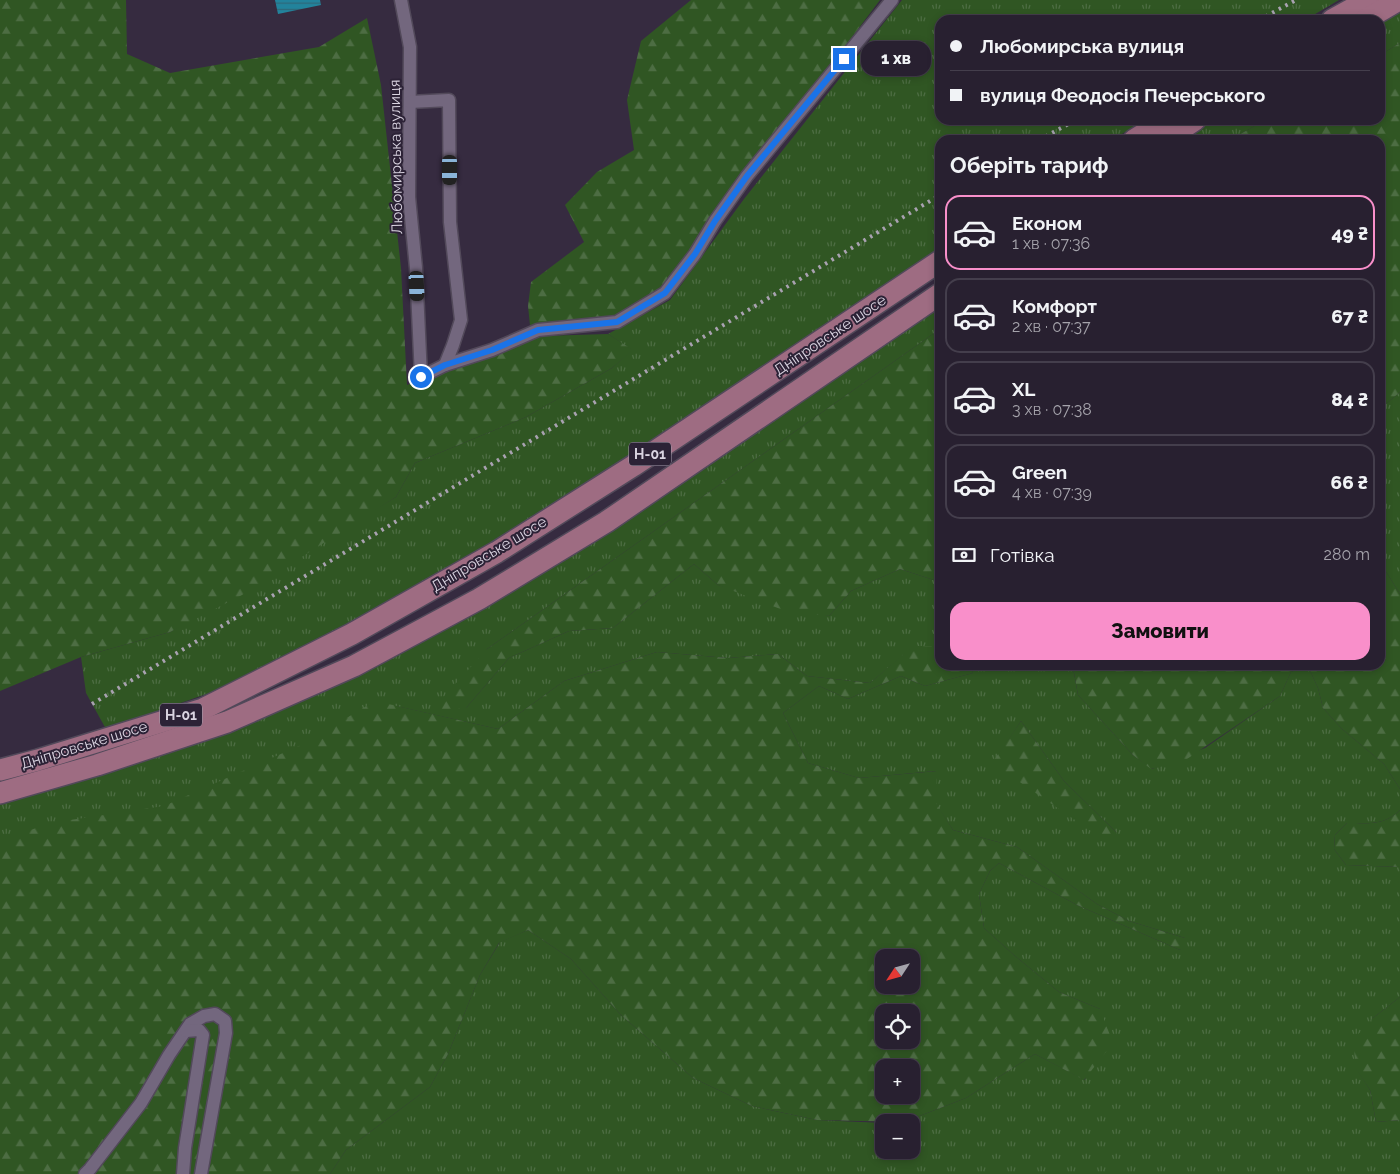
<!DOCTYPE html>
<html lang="uk">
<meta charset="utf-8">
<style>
body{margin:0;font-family:Raleway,sans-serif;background:#342d3c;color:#f1f3f6;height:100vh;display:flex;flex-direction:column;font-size:19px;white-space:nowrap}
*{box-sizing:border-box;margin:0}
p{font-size:16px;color:#a5a3ab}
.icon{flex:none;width:28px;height:28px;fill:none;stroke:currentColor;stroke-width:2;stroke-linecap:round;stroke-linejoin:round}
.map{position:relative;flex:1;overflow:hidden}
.panel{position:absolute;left:935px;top:135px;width:450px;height:535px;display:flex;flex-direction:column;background:#282030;border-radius:15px;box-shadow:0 2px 8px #0003,0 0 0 1px #443e4c}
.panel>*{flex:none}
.top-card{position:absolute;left:935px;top:15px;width:450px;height:110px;border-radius:15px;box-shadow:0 2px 8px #0003,0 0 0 1px #443e4c;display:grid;align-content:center;height:110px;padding:0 15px;background:#282030}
.needle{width:32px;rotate:234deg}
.buttons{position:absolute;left:875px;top:949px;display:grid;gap:10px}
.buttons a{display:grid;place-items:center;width:45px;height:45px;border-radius:10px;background:#282030;box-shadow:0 2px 8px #0003,0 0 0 1px #443e4c;font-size:25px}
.end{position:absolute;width:22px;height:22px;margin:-11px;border:6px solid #1a73e8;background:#fff;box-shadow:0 0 0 2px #fff}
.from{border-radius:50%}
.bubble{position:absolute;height:35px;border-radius:15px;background:#282030;box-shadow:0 2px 8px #0003,0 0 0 1px #443e4c;font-size:16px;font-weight:800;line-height:35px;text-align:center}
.car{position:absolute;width:15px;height:30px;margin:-15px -8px;border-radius:6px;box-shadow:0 0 4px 1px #0007;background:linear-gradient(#222 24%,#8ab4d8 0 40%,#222 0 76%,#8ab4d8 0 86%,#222 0)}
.top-card b{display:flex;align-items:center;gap:18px;height:48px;font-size:19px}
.top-card b+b{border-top:1px solid #443e4c}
.top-card i{width:12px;height:12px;background:#f1f3f6}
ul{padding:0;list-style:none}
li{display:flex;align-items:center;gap:15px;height:75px;margin:0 10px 8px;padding:0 5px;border:2px solid #443e4c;border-radius:15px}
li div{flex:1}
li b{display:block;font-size:19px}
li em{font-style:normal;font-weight:800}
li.current{border-color:#f98fca}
li>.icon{width:45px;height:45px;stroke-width:1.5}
h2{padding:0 15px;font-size:22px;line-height:60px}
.pay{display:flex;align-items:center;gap:12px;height:55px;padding:0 15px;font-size:19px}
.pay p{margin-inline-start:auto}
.primary-button{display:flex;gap:10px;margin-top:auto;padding:10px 15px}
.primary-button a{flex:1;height:58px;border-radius:15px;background:#f98fca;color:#111;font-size:20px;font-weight:800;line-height:58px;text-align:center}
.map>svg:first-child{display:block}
.grass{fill:url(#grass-tufts);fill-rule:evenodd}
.forest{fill:url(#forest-firs);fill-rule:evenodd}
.water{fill:url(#water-rules)}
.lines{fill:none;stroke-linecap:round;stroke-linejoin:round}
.minor-casing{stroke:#52495a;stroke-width:15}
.primary-casing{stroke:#52495a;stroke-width:24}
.minor{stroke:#73677e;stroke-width:12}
.primary{stroke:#9e6c82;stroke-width:21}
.rail{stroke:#a9a2b1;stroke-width:4;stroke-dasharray:2.5 5;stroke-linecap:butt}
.route{stroke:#1a73e8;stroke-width:6}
.labels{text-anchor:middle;stroke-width:4;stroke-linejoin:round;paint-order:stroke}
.shield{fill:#2c2236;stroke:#a69fae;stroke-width:1}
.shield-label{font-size:14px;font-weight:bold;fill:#dad4e1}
.street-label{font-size:15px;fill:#dad4e1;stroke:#2c2236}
</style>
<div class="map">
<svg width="1400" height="1174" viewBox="0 0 1400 1174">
<defs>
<pattern id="grass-tufts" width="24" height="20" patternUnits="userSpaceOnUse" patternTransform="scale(1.25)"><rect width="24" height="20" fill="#305623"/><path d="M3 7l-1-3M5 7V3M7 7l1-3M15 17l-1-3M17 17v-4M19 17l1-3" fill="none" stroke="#4d6d43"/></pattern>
<pattern id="forest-firs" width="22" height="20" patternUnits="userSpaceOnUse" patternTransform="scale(1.25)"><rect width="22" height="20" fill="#305623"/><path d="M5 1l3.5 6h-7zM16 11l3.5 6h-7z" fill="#4d6d43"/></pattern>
<pattern id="water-rules" width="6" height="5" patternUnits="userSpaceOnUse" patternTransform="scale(1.25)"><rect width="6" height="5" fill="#22839c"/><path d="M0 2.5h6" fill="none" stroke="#2e6879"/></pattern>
</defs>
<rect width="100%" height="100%" fill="#362b40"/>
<!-- grass -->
<g class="grass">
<polygon points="902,0 1339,0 1305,20 940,20 940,120 1145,120 1112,140 940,140 940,251 603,475 428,582 351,627 215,691 106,729 86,693 81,657 170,632 396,497 415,463 526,417 612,368 632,350 608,334 670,300 744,199"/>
<polygon points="1400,0 1400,43 1380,55 1380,20"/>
<polygon points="1195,120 1265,120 1230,140 1166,140"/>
<polygon points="940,296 940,329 487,649 466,708 509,658 569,631 613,628 694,564 718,585 829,616 851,591 900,569 940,582 940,646 913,647 870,683 807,676 778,654 728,658 657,652 564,681 498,729 396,706 0,1174 0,792 227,722 479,599"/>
<polygon points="1400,392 1400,594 1380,562 1380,409"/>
<path d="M969 665H1077L1073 668 1078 695 1133 755 1152 769 1205 748 1280 696 1291 672 1308 666 1318 688 1323 708 1342 729 1384 764 1400 789V810C1384 826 1369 823 1347 823L1335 835 1334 849 1346 865 1400 867V997L1373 1018 1356 1068 1370 1090 1376 1122 1400 1120V1174H330L346 1150 430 1087 448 1054 480 975 500 942 528 930 571 959 621 1015 693 1078 752 1106 817 1120 884 1123V1150H911V1122H904L966 1098 1035 1054 1085 1080 1100 1009 1059 992 1015 956 984 928 979 894 990 871 999 863 1077 905 1180 950 1185 938 1129 921 1097 904 1017 847 953 830 936 804V771L859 778 808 763 783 713 819 686 848 699 901 676 925 686 973 673ZM1021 721 1064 781 1117 833 993 763Z"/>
</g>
<!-- forest -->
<g class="forest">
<polygon points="0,0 126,0 127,54 170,73 319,47 367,18 381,85 401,268 407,385 542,336 608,334 633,350 612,368 526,417 415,463 396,497 242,595 170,632 81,657 0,691"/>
<polygon points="691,0 880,0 663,287 616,315 530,325 528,306 531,282 584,242 565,205 597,172 634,150 627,100 641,41"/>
<polygon points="1400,43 1400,392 1380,409 1380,140 1230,140 1265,120 1380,120 1380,55"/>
<polygon points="940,329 940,582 900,569 851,591 829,616 783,610 718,585 694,564 613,628 569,631 509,658 466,708 430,712 487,649"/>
<polygon points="1380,562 1400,594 1400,789 1384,764 1342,729 1323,708 1318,688 1308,666 1291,672 1280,696 1184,761 1151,769 1133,755 1078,695 1073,667 1077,665 1380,665"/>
<path d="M913 646H940V665H969L973 673 925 686 901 676 848 699 819 686 783 713 808 763 859 778 937 771 936 803 953 830 1017 847 1097 904 1129 921 1185 938 1187 944 1180 950 1077 905 999 863 990 871 979 894 984 928 1015 956 1059 992 1100 1009 1113 1043 1084 1080 1035 1054 966 1098 904 1122 817 1120 752 1106 693 1078 621 1015 571 959 528 930 499 943 480 975 448 1054 430 1087 346 1150 330 1174H0V841L50 823 164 806 301 745 375 701 498 729 564 681 657 652 728 658 778 654 807 676 870 683ZM884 958H911V985H884ZM884 1012H911V1040H884ZM884 1068H911V1095H884Z"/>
<polygon points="1021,721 1064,781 1117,833 1110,844 992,763"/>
<path d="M1400 810V867L1346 865 1334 849 1335 835 1347 823C1369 823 1384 826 1400 810Z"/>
<polygon points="1400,997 1400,1120 1376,1122 1370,1090 1356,1069 1353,1040 1373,1018"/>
</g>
<!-- water -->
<polygon class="water" points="275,0 320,0 321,5 278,14"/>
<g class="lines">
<!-- minor casing -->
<g class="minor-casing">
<g id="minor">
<polyline points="401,0 410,47 409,197 416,268 421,377 445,365 492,350 538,330 617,322 665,293 695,254 715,221 747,176 892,0"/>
<polyline points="410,102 449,100 450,222 461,320 453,345 445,365"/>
<polyline points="85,1174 90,1169 141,1103 169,1055 190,1024 204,1016 215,1014 225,1021 226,1033 201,1174"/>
<polyline points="183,1174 185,1148 203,1035 199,1030 186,1031"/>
</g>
</g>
<!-- primary casing -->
<g class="primary-casing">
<g id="primary">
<polyline points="1332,20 1368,0"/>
<polyline points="1365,20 1399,0"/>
<polyline points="1134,140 1166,120"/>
<polyline points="1165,140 1195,120"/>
<polyline points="0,770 38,760 203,709 352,634 497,552 633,466 940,261"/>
<polyline points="0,793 97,765 227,722 354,666 479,599 606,522 940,294"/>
</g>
</g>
<!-- minor -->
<use href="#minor" class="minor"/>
<!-- primary -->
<use href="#primary" class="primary"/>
<!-- rail -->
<g class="rail">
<polyline points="1259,20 1296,0"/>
<polyline points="1039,140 1076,120"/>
<polyline points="92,704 940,195"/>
</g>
</g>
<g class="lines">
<!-- route -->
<polyline class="route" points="421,377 445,365 492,350 538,330 617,322 665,293 695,254 715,221 747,176 844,59"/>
</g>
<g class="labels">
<!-- shield labels -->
<g class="shield">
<rect x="629" y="442.5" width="42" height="23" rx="4"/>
<rect x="160" y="703.5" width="42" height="23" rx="4"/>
</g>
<g class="shield-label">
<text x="650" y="459">Н-01</text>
<text x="181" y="720">Н-01</text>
</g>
<!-- street labels -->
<g class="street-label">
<text transform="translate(396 157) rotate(-91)" y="5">Любомирська вулиця</text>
<text transform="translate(830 335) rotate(-34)" y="5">Дніпровське шосе</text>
<text transform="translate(489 554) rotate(-31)" y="5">Дніпровське шосе</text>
<text transform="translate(84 745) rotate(-17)" y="5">Дніпровське шосе</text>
</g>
</g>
</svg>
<div class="buttons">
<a><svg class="needle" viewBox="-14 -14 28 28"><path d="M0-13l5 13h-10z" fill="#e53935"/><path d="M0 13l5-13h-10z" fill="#a5a3ab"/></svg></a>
<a><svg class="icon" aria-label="locate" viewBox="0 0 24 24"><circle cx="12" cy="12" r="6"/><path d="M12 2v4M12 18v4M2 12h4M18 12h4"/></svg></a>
<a>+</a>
<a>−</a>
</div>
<i class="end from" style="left:421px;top:377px"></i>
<i class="end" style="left:844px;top:59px"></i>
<div class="bubble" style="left:861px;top:41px;width:70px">1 хв</div>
<i class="car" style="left:450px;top:170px;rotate:180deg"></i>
<i class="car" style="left:417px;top:286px;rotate:177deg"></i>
<div class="top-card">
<b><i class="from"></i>Любомирська вулиця</b>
<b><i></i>вулиця Феодосія Печерського</b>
</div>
<section class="panel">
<h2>Оберіть тариф</h2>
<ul>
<li class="current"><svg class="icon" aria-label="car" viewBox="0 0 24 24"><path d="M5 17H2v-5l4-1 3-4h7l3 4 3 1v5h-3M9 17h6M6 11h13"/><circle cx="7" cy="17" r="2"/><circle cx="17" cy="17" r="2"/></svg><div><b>Економ</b><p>1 хв · 07:36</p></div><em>49 ₴</em></li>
<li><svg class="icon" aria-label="car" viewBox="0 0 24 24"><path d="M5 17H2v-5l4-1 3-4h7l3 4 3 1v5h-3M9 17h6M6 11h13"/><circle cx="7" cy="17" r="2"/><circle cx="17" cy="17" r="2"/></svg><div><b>Комфорт</b><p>2 хв · 07:37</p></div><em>67 ₴</em></li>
<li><svg class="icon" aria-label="car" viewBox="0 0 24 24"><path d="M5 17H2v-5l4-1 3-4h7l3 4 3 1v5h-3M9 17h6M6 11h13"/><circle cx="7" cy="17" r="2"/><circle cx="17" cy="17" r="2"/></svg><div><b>XL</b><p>3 хв · 07:38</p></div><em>84 ₴</em></li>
<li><svg class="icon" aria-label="car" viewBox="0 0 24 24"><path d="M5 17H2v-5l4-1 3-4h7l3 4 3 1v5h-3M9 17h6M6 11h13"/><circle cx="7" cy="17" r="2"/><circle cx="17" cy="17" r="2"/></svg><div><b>Green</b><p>4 хв · 07:39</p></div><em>66 ₴</em></li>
</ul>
<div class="pay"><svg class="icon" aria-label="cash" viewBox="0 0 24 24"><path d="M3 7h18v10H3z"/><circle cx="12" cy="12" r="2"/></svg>Готівка<p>280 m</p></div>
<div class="primary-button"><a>Замовити</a></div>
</section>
</div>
